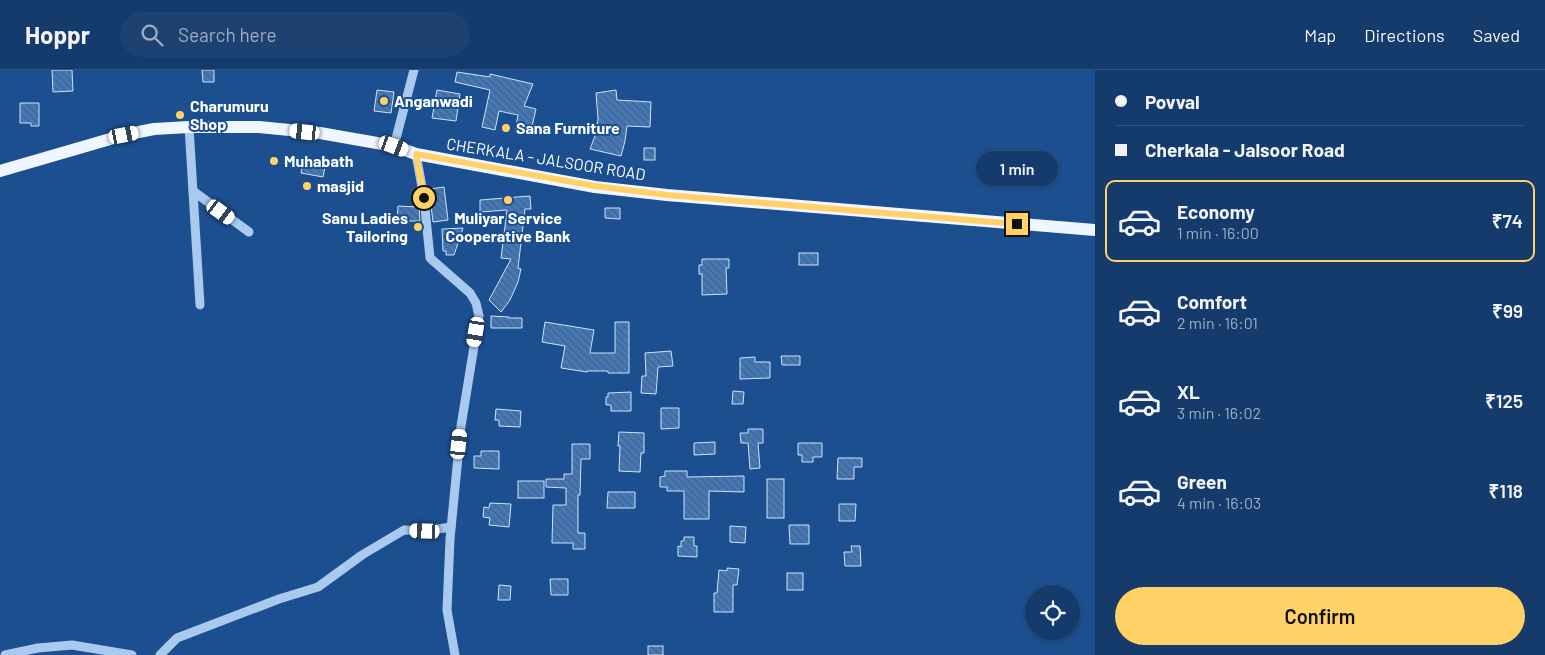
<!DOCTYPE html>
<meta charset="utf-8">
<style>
body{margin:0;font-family:Barlow,sans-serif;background:#1d4271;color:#f1f3f6;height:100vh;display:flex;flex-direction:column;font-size:19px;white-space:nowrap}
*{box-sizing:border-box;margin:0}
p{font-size:16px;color:#9dadc1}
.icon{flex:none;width:28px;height:28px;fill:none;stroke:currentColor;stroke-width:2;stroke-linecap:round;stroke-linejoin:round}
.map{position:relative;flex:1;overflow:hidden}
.details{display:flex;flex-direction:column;background:#143b6b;width:450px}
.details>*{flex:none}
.banner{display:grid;align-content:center;height:110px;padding:0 20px;background:#143b6b}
.fabs{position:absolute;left:1025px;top:515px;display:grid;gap:10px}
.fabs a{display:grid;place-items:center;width:55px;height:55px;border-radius:50%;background:#143b6b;box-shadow:0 1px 4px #0004,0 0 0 1px #33557e;font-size:25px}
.end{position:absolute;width:22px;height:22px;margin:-11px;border:6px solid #ffd166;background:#111;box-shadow:0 0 0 2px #111}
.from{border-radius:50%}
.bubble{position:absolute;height:35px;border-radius:18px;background:#143b6b;box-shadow:0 1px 4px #0004,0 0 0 1px #33557e;font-size:16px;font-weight:600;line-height:35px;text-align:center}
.car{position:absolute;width:15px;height:30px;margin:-15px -8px;border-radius:6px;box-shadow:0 0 4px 1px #0007;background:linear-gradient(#fff 24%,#345 0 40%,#fff 0 76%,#345 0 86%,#fff 0)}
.banner b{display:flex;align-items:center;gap:18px;height:48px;font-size:19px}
.banner b+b{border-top:1px solid #33557e}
.banner i{width:12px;height:12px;background:#f1f3f6}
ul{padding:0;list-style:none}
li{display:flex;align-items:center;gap:15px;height:82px;margin:0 10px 8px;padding:0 10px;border:2px solid transparent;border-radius:10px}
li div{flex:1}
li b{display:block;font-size:19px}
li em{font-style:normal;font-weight:600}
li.active{border-color:#ffd166}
li>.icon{width:45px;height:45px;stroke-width:1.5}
.action{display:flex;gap:10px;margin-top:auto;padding:10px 20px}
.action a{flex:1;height:58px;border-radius:30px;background:#ffd166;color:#111;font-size:20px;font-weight:600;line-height:58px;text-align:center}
header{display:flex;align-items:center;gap:30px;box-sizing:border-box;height:70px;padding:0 25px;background:#143b6b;border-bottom:1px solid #33557e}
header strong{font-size:24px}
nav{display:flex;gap:28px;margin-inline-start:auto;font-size:18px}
.search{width:350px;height:45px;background:#1d4271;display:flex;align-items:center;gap:12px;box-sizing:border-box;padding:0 18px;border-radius:28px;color:#9dadc1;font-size:19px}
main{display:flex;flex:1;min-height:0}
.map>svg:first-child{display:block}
.building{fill:url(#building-back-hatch);stroke:#cfe3fa}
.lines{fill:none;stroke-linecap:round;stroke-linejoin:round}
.minor{stroke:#a9c9ee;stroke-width:9}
.major{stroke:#f0f6ff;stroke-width:12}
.route{stroke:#ffd166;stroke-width:6}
.poi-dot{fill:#ffd166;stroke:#1b4f8f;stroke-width:2}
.labels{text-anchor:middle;stroke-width:4;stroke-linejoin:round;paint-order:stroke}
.poi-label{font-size:16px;font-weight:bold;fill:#fff;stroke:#1b4f8f;text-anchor:start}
.street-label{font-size:16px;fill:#fff;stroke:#1b4f8f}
</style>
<header>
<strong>Hoppr</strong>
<div class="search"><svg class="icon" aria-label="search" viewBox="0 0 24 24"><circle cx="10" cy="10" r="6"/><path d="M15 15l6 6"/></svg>Search here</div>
<nav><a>Map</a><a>Directions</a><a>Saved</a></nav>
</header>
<main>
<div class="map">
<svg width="1095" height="585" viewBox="0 0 1095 585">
<defs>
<pattern id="building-back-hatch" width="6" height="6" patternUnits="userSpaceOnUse" patternTransform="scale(1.25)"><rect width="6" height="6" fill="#4478b7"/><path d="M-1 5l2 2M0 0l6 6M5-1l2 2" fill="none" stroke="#486282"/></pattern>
</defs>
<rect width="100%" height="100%" fill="#1b4f8f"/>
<!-- building -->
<g class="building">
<polygon points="52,0 72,0 73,21 53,22"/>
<polygon points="202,0 214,0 214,12 203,12"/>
<polygon points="457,2 490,7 490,4 533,14 524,36 536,39 530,65 515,62 518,45 499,41 495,60 482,57 490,20 455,12"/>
<polygon points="377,20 394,22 391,43 374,41"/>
<polygon points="437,20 460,24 456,51 432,48"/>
<polygon points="616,20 617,30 651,32 650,57 627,56 625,71 621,86 590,79 595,66 598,49 596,23"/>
<polygon points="20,33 39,33 39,56 31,56 31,53 20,53"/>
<rect x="644" y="78" width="11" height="12"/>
<polygon points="303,92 325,97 323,107 301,103"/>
<polygon points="444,117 448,150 433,152 429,119"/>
<polygon points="530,126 531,139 525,139 518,198 521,199 518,212 510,230 501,242 489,230 511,189 501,188 507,140 480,142 480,130"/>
<polygon points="398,136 419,137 420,151 397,151"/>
<polygon points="605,138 620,138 620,149 605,148"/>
<polygon points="463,158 454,185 446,185 446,181 443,181 442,159"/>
<rect x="799" y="183" width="19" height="12"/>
<polygon points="702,189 729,189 729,198 726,198 727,224 702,225 702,204 699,204 699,195 702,195"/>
<polygon points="491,246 509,247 509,248 522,248 522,258 491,258"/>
<polygon points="545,252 594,260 590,283 615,283 615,252 629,252 629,303 608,303 608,301 587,301 587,302 561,298 565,276 542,272"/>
<polygon points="671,281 673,296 658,297 656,324 641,323 642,306 646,306 645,283"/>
<polygon points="781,286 800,286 800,295 782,295"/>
<polygon points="755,287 755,292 770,292 770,308 740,309 740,288"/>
<polygon points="733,321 744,322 743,334 732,334"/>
<polygon points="631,322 631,341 611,341 611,335 606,335 606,327 608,327 608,323"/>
<polygon points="661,338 679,338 679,358 661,359"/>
<polygon points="496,339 521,341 520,357 499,356 499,350 495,350"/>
<polygon points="748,359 763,359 763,373 758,373 760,398 750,399 748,373 741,373 740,363 748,363"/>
<polygon points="619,362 644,363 644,383 641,383 640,402 619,401 620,376 618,376"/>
<polygon points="715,372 715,384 694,385 694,373"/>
<polygon points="798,373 822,373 822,387 813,387 813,392 802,392 802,385 798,385"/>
<polygon points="572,374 590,374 590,389 581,389 580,425 578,425 578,463 585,463 585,479 573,479 573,473 552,473 553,435 566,435 566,418 546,417 546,409 564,409 564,404 572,404"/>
<polygon points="481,381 499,381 499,399 474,398 474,386 481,386"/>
<polygon points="838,388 862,388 862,397 854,397 854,409 837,409"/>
<polygon points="665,401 687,401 687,407 744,406 744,422 709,421 709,449 684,449 684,421 667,421 667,417 660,417 660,407 665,406"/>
<rect x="767" y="409" width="17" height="39"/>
<rect x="518" y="411" width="26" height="17"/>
<polygon points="608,422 635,422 635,438 607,438"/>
<polygon points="490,433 511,434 509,457 489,455 490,448 483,447 484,437 489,438"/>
<polygon points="839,434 856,434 855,451 839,451"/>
<polygon points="789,455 809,455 809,474 790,474"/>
<polygon points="730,456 746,457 745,473 730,472"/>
<polygon points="684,467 694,467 694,476 697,476 697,487 678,486 678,476 681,477 681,471 684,471"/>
<polygon points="851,476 860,476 861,496 845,496 844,482 852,482"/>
<polygon points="727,498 739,499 737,515 733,515 733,542 714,542 714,523 717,523 719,500 727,501"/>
<rect x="787" y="503" width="16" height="17"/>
<polygon points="550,509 568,509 568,525 551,525"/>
<polygon points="499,515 511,516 510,530 498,530"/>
<rect x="648" y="576" width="15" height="9"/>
</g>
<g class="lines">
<!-- minor -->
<g class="minor">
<polyline points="189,57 200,235"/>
<polyline points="394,76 414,0"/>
<polyline points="416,84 424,128 430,188 470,223 476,233 479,246 461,356 450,469 447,540 455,585"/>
<polyline points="193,121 249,162"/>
<polyline points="5,585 38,578 72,575 132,585"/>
<polyline points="160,585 177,568 279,529 318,517 362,485 404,460 425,461 451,457"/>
</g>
<!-- major -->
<polyline class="major" points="0,101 124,65 154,59 189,57 259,57 320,63 394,76 416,84 595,117 667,125 1095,160"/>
</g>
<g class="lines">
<!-- route -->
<polyline class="route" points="424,128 416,84 595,116 667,125 1017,154"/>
</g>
<!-- markers -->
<g class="poi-dot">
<circle cx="384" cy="31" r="5"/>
<circle cx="180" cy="45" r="5"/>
<circle cx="506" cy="58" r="5"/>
<circle cx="274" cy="91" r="5"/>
<circle cx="307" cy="116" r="5"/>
<circle cx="508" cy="130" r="5"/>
<circle cx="418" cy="157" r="5"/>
</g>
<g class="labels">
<!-- poi labels -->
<g class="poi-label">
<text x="394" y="37">Anganwadi</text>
<text x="190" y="42">Charumuru<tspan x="190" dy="18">Shop</tspan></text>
<text x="516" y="64">Sana Furniture</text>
<text x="284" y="97">Muhabath</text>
<text x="317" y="122">masjid</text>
<text x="408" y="154" text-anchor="end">Sanu Ladies<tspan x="408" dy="18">Tailoring</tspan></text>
<text x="508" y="154" text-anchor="middle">Muliyar Service<tspan x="508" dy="18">Cooperative Bank</tspan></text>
</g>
<!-- street labels -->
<g class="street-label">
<text transform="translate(546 89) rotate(9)" y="6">CHERKALA - JALSOOR ROAD</text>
</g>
</g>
</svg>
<div class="fabs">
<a><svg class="icon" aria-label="locate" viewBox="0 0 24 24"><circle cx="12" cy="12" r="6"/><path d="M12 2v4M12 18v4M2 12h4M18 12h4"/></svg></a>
</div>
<i class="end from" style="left:424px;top:128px"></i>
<i class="end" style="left:1017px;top:154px"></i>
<div class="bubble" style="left:976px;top:81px;width:82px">1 min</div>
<i class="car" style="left:305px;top:62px;rotate:276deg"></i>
<i class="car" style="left:124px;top:65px;rotate:79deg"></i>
<i class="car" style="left:394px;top:76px;rotate:110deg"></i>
<i class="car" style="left:221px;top:142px;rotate:126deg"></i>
<i class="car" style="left:476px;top:262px;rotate:190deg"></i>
<i class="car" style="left:459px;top:374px;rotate:6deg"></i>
<i class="car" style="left:425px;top:461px;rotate:272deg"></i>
</div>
<section class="details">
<div class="banner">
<b><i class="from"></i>Povval</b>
<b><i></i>Cherkala - Jalsoor Road</b>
</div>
<ul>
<li class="active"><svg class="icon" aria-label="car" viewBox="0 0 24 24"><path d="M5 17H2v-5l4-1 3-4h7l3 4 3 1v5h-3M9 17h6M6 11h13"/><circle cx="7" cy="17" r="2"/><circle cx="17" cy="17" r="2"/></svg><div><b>Economy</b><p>1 min · 16:00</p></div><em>₹74</em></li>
<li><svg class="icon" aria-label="car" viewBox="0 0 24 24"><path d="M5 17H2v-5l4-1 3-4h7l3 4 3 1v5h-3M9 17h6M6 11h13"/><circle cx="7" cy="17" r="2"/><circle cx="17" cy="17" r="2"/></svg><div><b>Comfort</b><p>2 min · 16:01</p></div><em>₹99</em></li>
<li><svg class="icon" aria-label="car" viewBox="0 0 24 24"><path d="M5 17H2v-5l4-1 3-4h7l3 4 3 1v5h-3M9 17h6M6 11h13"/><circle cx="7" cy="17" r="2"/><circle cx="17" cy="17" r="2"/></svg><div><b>XL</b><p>3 min · 16:02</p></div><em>₹125</em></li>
<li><svg class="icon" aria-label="car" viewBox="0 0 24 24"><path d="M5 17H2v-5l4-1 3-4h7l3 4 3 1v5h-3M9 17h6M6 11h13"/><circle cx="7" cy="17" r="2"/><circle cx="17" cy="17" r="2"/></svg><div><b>Green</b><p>4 min · 16:03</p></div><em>₹118</em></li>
</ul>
<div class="action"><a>Confirm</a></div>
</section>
</main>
